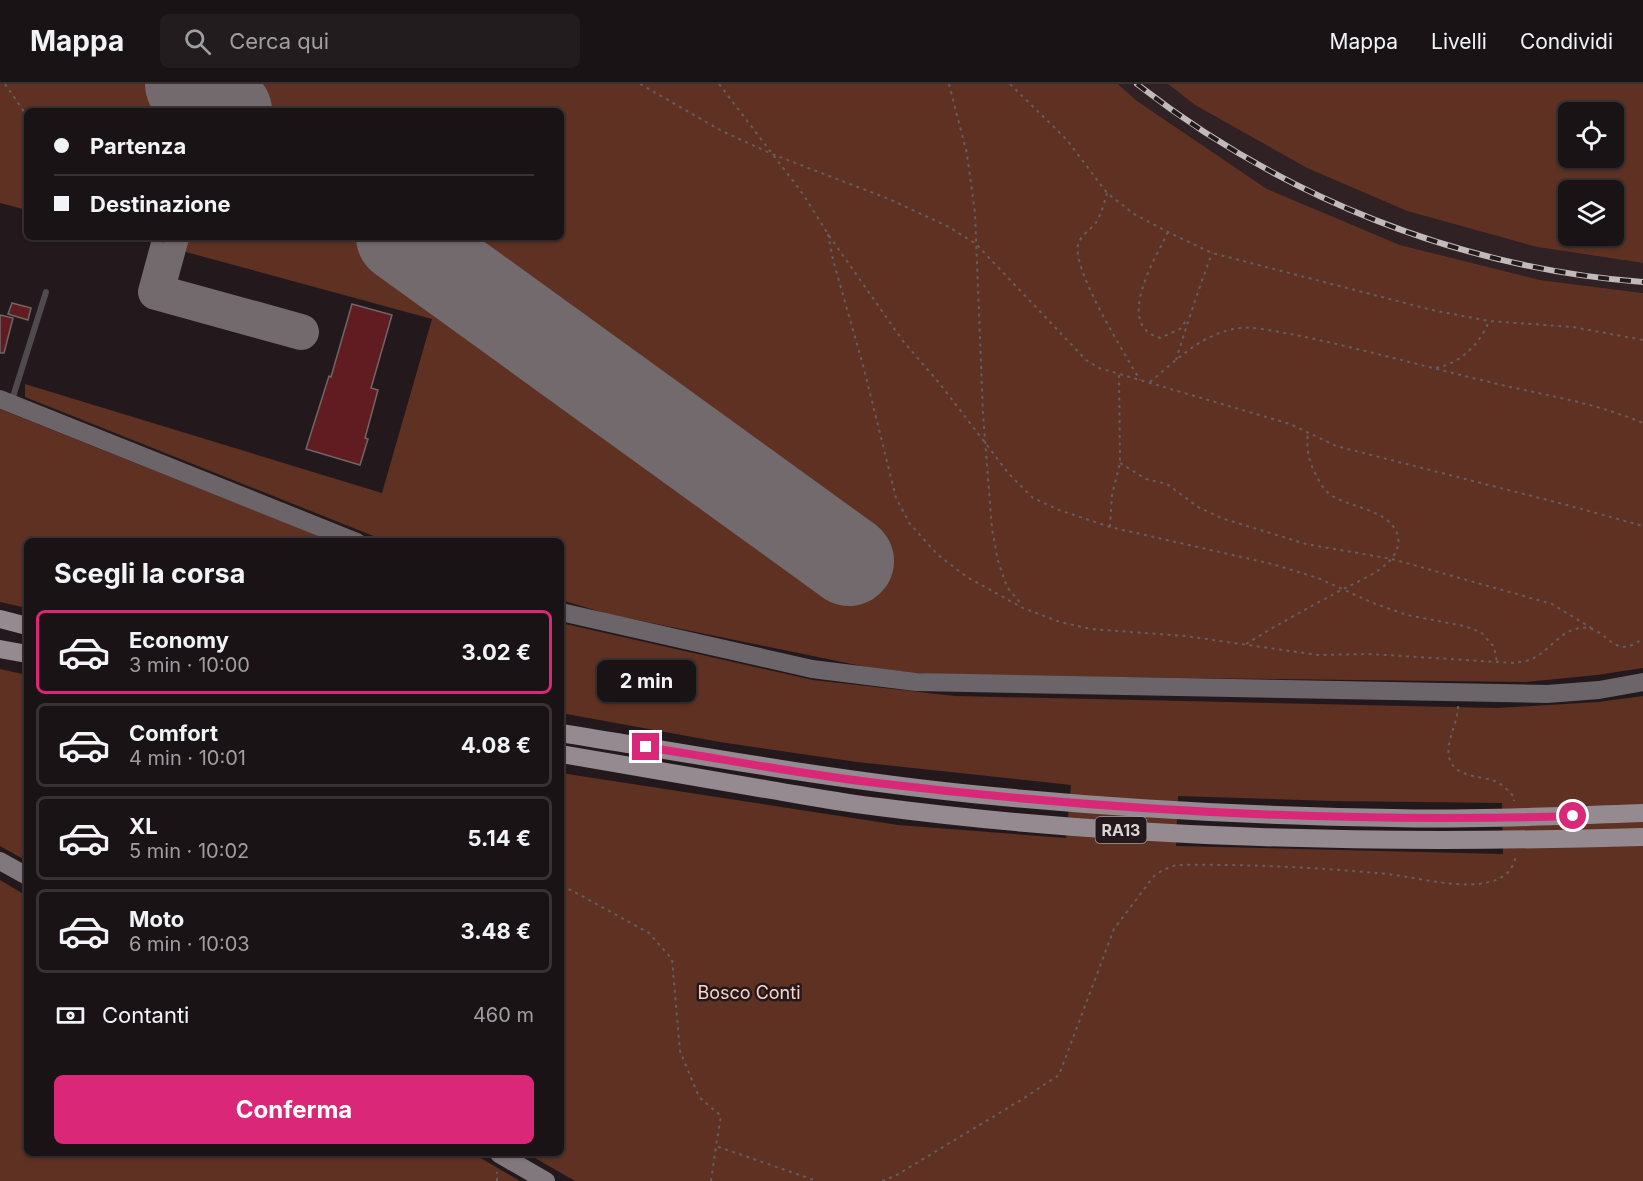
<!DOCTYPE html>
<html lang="it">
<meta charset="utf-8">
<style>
body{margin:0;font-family:Inter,sans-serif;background:#231c1e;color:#f1f3f6;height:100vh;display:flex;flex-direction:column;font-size:22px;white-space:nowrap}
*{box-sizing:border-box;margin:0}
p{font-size:20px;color:#9f9ea0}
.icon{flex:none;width:33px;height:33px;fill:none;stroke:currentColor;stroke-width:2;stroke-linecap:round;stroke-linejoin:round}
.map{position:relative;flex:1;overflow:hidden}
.details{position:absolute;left:24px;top:454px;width:540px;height:618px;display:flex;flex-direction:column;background:#1a1315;border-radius:9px;box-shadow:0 2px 4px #0004,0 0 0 2px #383234}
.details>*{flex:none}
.guide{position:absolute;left:24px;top:24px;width:540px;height:132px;border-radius:9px;box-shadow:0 2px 4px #0004,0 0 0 2px #383234;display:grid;align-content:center;height:132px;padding:0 30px;background:#1a1315}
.controls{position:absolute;left:1558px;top:18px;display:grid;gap:12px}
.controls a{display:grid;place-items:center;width:66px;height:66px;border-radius:9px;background:#1a1315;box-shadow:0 2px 4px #0004,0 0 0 2px #383234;font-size:30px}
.end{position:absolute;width:27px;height:27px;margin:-14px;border:8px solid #db2777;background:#fff;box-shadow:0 0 0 3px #fff}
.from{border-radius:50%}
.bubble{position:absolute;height:42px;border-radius:9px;background:#1a1315;box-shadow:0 2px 4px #0004,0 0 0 2px #383234;font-size:20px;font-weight:700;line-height:42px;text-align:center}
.guide b{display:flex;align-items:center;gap:21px;height:57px;font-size:22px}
.guide b+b{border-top:2px solid #383234}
.guide i{width:15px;height:15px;background:#f1f3f6}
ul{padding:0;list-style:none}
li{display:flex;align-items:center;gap:18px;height:84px;margin:0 12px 9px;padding:0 18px;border:3px solid #383234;border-radius:9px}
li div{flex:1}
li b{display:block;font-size:22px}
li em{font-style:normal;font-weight:700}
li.on{border-color:#db2777}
li>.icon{width:54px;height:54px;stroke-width:1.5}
h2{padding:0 30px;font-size:27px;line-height:72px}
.pay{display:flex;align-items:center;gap:15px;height:66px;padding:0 30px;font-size:22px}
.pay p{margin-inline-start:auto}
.cta{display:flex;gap:12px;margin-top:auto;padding:12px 30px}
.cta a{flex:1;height:69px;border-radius:9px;background:#db2777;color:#fff;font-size:24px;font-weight:700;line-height:69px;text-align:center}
header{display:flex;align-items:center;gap:36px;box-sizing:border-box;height:84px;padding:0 30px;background:#1a1315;border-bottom:2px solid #383234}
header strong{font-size:28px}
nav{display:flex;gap:33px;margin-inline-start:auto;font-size:21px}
.search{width:420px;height:54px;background:#231c1e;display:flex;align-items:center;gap:15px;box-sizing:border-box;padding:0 21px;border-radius:9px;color:#9f9ea0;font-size:22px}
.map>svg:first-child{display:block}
.built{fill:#302125}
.green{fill:#5e3122;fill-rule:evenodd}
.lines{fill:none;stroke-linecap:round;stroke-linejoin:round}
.taxiway{stroke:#726a6c;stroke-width:36}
.runway{stroke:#726a6c;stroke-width:90}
.building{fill:#601c21;stroke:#726565;stroke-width:1.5}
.path{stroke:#655d5f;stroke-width:2;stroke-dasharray:3 4.5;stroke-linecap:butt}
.lane{stroke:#4f4a4d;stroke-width:6}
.secondary{stroke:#6b6468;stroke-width:18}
.primary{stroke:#81787d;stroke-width:18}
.highway{stroke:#958a90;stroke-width:18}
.rail-casing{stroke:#c1babc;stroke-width:6}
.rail{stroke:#23191c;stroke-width:4;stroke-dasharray:11;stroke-linecap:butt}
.route{stroke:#db2777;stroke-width:8}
.labels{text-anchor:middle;stroke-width:5;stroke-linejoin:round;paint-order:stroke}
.shield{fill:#23191c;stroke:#a39c9e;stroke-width:1.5}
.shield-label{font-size:16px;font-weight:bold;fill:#dad4d5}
.park-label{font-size:18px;fill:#fdd3c6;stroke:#23191c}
</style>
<header>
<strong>Mappa</strong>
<div class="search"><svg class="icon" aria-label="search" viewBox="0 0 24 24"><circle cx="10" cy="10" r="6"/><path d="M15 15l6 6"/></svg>Cerca qui</div>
<nav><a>Mappa</a><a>Livelli</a><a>Condividi</a></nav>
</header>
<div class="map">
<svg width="1643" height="1097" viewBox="0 0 1643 1097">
<rect width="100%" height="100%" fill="#23191c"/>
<!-- built -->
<polygon class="built" points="1118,0 1168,0 1195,21 1307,84 1407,127 1537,163 1643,179 1643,209 1540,196 1400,161 1267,105 1137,17"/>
<!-- green -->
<g class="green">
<polygon points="0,0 1118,0 1137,17 1267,105 1400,161 1540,196 1643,209 1643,584 1597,591 1526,598 937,591 871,584 608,530 561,516 561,458 386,457 25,313 25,300 382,409 432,235 131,153 561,153 561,27 27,27 27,126 0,119"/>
<path d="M1168 0H1643V179L1537 163 1407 127 1307 84 1195 21ZM1569 28H1614V74H1569ZM1569 106H1614V152H1569Z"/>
<polygon points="0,325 331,457 27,458 27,524 0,518"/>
<path d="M561 539 813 596 955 612 1497 624 1598 618 1643 612V1097H575L528 1070H561V689L898 741 1066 754 1071 701 857 678 720 658 561 629ZM1178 712 1332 717 1502 719 1503 770 1176 762Z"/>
<polygon points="0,585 27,591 27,777 0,762"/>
<polygon points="0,796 27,812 27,1070 474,1070 520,1097 0,1097"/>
</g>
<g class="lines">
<!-- taxiway -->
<polyline class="taxiway" points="171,153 156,208 301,248"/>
<!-- runway -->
<g class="runway">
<polyline points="190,0 227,27"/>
<polyline points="401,153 849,477"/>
</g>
</g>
<!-- building -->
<g class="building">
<polygon points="12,219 31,224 28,236 8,230"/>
<polygon points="352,220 392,231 371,304 378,306 365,354 368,355 360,381 306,365 329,292 331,293"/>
<polygon points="0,231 13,234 4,269 0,269"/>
</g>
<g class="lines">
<!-- path -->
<g class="path">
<polyline points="5,0 27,32"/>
<polyline points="640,0 722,47 772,70 889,115 949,143 976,160 1086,276 1099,284 1290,340 1336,362 1567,421 1643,442"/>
<polyline points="719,0 803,110 828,150 903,257 940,300 1009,390 1033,414 1059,426 1110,443 1272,480 1318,494 1373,519 1407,531 1464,542 1481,548 1494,563 1497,578"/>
<polyline points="949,0 967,70 975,129 983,330 992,445 998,477 1007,503 1022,521"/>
<polyline points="1010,0 1067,56 1107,109 1134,130 1168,148 1212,169 1432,226 1489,237 1573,243 1643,256"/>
<path d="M1107 109C1104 119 1101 132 1095 140 1090 146 1080 152 1078 161 1072 186 1126 272 1140 296"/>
<path d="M1168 148C1155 175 1114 241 1160 254L1180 245 1188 234"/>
<path d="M828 150 833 176 863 281 896 414 910 440 938 471 967 493 1023 524 1060 538 1091 545 1185 552 1318 571 1369 570 1514 579C1520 578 1527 577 1532 575 1549 567 1560 547 1580 544 1608 540 1612 580 1643 554"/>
<polyline points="156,153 168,162"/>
<path d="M1176 276C1187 240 1199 204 1212 169"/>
<path d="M1436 284C1461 279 1480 260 1489 237"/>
<path d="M1150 298C1175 277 1200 252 1233 245 1253 241 1276 248 1296 251 1358 264 1419 281 1481 296 1536 310 1591 317 1643 339"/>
<polyline points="1120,379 1146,395 1167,400 1198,423 1221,434 1306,460 1392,475 1552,520 1593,545"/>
<polyline points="1110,443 1112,411 1120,379 1119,291"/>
<path d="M1246 560C1275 542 1304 526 1334 510 1351 500 1380 490 1392 474 1398 466 1400 458 1397 449 1387 426 1354 424 1334 413 1326 409 1321 401 1317 393 1309 379 1306 365 1308 349"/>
<path d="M1458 622C1458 639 1446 656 1449 673 1453 692 1477 692 1492 696 1501 699 1508 706 1514 713V717"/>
<polyline points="561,804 571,806 649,849 672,875 680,967 699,1013 721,1032 716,1062"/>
<polyline points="497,1097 497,1088"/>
<polyline points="711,1097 716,1062 817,1097"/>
<path d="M882 1097 895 1092 1021 1016 1059 991 1114 845 1154 792 1163 786 1176 781C1243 780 1310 783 1376 789 1409 791 1453 805 1485 799 1502 796 1513 788 1516 771"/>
</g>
<!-- lane -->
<polyline class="lane" points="12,316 46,208"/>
<!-- secondary -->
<g class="secondary">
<polyline points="0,315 357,458"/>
<polyline points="561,528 812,585 916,598 1547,610 1599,606 1643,598"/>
</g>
<!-- primary -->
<g class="primary">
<polyline points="0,777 27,792"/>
<polyline points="499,1070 546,1097"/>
</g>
<!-- highway -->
<g class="highway">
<polyline points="0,535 27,542"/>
<polyline points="0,565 27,570"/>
<path d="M561 649C697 671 834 696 972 710 1111 724 1252 732 1392 734 1475 736 1559 732 1643 729"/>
<path d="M561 670C631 682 701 694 771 706 807 712 843 719 879 723 1132 756 1388 760 1643 753"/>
</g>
<!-- rail casing -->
<g class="rail-casing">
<path id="rail" d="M1137 0C1282 113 1459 184 1643 198"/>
</g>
<!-- rail -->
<use href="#rail" class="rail"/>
</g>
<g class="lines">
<!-- route -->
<path class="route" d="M646 663C723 675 800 690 877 699 1108 727 1341 739 1573 732"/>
</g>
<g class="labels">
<!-- shield labels -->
<rect class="shield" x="1095.5" y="733" width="51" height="26" rx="4.5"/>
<g class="shield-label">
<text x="1121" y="752">RA13</text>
</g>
<!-- park labels -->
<g class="park-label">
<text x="749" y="915">Bosco Conti</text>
</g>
</g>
</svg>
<div class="controls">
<a><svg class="icon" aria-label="locate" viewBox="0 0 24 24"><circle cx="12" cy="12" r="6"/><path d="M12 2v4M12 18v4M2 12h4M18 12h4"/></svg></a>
<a><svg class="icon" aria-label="layers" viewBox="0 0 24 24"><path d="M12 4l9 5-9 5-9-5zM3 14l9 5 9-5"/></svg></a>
</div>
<i class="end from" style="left:1573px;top:732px"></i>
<i class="end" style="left:646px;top:663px"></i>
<div class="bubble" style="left:597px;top:576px;width:99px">2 min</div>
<div class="guide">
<b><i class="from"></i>Partenza</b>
<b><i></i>Destinazione</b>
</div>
<section class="details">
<h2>Scegli la corsa</h2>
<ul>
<li class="on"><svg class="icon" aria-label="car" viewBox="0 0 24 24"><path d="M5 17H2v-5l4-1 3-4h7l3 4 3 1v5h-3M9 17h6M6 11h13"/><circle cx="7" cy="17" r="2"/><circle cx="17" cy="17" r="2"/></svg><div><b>Economy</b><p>3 min · 10:00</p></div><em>3.02 €</em></li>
<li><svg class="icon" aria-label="car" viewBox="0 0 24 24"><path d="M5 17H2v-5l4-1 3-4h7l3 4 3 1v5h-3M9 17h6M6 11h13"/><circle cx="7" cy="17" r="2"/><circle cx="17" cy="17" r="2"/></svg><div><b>Comfort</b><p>4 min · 10:01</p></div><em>4.08 €</em></li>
<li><svg class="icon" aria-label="car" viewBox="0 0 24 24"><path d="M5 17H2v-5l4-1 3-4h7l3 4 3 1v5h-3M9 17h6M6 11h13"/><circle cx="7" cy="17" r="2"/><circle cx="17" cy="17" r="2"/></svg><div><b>XL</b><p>5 min · 10:02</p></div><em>5.14 €</em></li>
<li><svg class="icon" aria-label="car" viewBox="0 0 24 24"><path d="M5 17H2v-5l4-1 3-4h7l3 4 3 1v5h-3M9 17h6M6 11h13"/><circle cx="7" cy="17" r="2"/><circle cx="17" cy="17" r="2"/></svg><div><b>Moto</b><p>6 min · 10:03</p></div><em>3.48 €</em></li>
</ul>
<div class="pay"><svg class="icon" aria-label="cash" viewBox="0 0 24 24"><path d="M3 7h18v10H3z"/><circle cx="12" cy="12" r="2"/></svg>Contanti<p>460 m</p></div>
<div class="cta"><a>Conferma</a></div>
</section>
</div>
